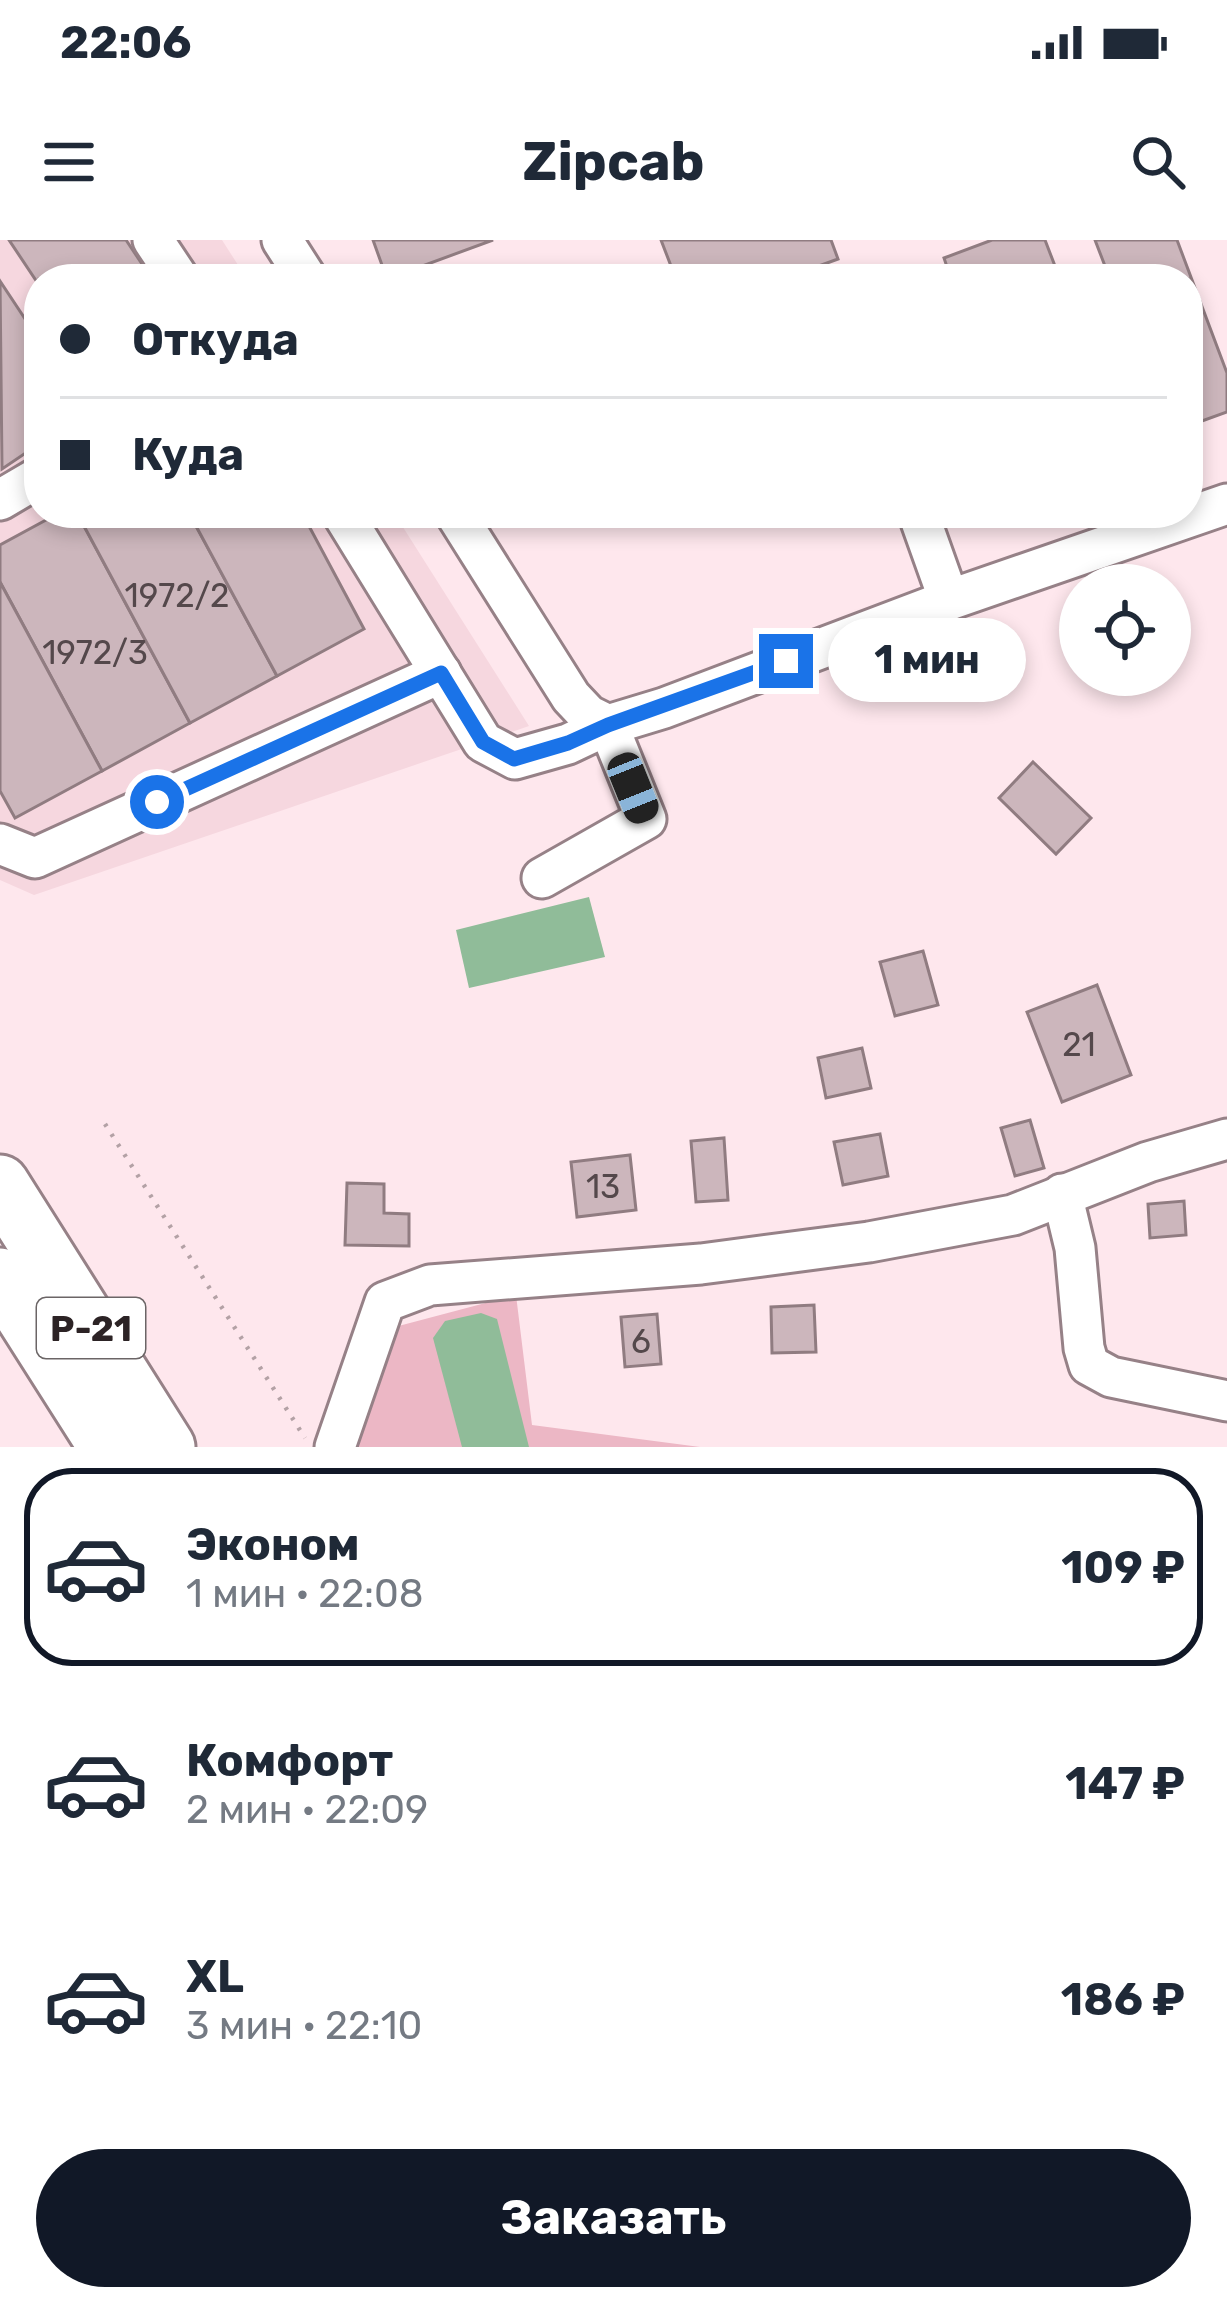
<!DOCTYPE html>
<html lang="ru">
<meta charset="utf-8">
<style>
body{margin:0;font-family:Rubik,sans-serif;background:#f2f2f3;color:#1f2937;height:100vh;display:flex;flex-direction:column;font-size:45px;white-space:nowrap}
*{box-sizing:border-box;margin:0}
p{font-size:39px;color:#747a83}
.icon{flex:none;width:66px;height:66px;fill:none;stroke:currentColor;stroke-width:2;stroke-linecap:round;stroke-linejoin:round}
.map{position:relative;height:1207px;overflow:hidden}
.panel{display:flex;flex-direction:column;background:#fff;flex:1}
.panel>*{flex:none}
.banner{position:absolute;left:24px;top:24px;width:1179px;height:264px;border-radius:48px;box-shadow:0 6px 18px #0003;display:grid;align-content:center;height:264px;padding:0 36px;background:#fff}
.buttons{position:absolute;left:1059px;top:324px;display:grid;gap:24px}
.buttons a{display:grid;place-items:center;width:132px;height:132px;border-radius:50%;background:#fff;box-shadow:0 6px 18px #0003;font-size:60px}
.end{position:absolute;width:54px;height:54px;margin:-27px;border:15px solid #1a73e8;background:#fff;box-shadow:0 0 0 6px #fff}
.from{border-radius:50%}
.bubble{position:absolute;height:84px;border-radius:42px;background:#fff;box-shadow:0 6px 18px #0003;font-size:39px;font-weight:700;line-height:84px;text-align:center}
.car{position:absolute;width:36px;height:72px;margin:-36px -18px;border-radius:15px;box-shadow:0 0 9px 3px #0007;background:linear-gradient(#222 24%,#8ab4d8 0 40%,#222 0 76%,#8ab4d8 0 86%,#222 0)}
.banner b{display:flex;align-items:center;gap:42px;height:114px;font-size:45px}
.banner b+b{border-top:3px solid #e0e1e3}
.banner i{width:30px;height:30px;background:#1f2937}
ul{padding:21px 0 0;list-style:none}
li{display:flex;align-items:center;gap:36px;height:198px;margin:0 24px 18px;padding:0 12px;border:6px solid transparent;border-radius:48px}
li div{flex:1}
li b{display:block;font-size:45px}
li em{font-style:normal;font-weight:700}
li.on{border-color:#111827}
li>.icon{width:108px;height:108px;stroke-width:1.5}
.cta{display:flex;gap:24px;margin-top:auto;padding:24px 36px}
.cta a{flex:1;height:138px;border-radius:72px;background:#111827;color:#fff;font-size:48px;font-weight:700;line-height:138px;text-align:center}
.status{display:flex;justify-content:space-between;align-items:center;height:84px;padding:0 60px;background:#fff;direction:ltr}
.status svg{height:33px;fill:currentColor}
header{display:flex;justify-content:space-between;align-items:center;height:156px;padding:0 36px;background:#fff;font-size:54px;font-weight:700}
.map>svg:first-child{display:block}
.built{fill:#f6d7df}
.green{fill:#ecb7c5}
.water{fill:#90bc99}
.building{fill:#ccb6bc;stroke:#907c81;stroke-width:3}
.lines{fill:none;stroke-linecap:round;stroke-linejoin:round}
.minor-casing{stroke:#968187;stroke-width:45}
.highway-casing{stroke:#968187;stroke-width:63}
.path{stroke:#b3a1a5;stroke-width:4.5;stroke-dasharray:3 9;stroke-linecap:butt}
.minor{stroke:#fff;stroke-width:39}
.highway{stroke:#fff;stroke-width:57}
.route{stroke:#1a73e8;stroke-width:15}
.labels{text-anchor:middle;stroke-width:9;stroke-linejoin:round;paint-order:stroke}
.number-label{font-size:33px;fill:#54484b}
.shield{fill:#fff;stroke:#6b6566;stroke-width:3}
.shield-label{font-size:36px;font-weight:bold;fill:#2c2325}
</style>
<div class="status"><b>22:06</b><svg viewBox="0 0 49 12"><path d="M0 12V9h3v3zM5 12V6h3v6zM10 12V3h3v9zM15 12V0h3v12zM26 1h20v11H26zM47 4h2v5h-2z"/></svg></div>
<header><svg class="icon" aria-label="menu" viewBox="0 0 24 24"><path d="M4 6h16M4 12h16M4 18h16"/></svg>Zipcab<svg class="icon" aria-label="search" viewBox="0 0 24 24"><circle cx="10" cy="10" r="6"/><path d="M15 15l6 6"/></svg></header>
<div class="map">
<svg width="1227" height="1207" viewBox="0 0 1227 1207">
<rect width="100%" height="100%" fill="#fee7ed"/>
<!-- built -->
<polygon class="built" points="0,0 222,0 247,39 39,39 39,273 394,273 529,486 34,655 0,640"/>
<!-- green -->
<polygon class="green" points="516,1055 532,1185 700,1207 345,1207 391,1088"/>
<!-- water -->
<g class="water">
<polygon points="589,657 605,717 469,748 456,690"/>
<polygon points="481,1073 497,1079 529,1207 462,1207 433,1098 445,1081"/>
</g>
<!-- building -->
<g class="building">
<polygon points="9,0 126,0 152,39 39,39 39,45"/>
<polygon points="373,0 493,0 387,39"/>
<polygon points="661,0 831,0 838,19 783,39 676,39"/>
<polygon points="992,0 1045,0 1060,39 951,39 944,18"/>
<polygon points="1095,0 1177,0 1227,133 1227,172 1188,186 1188,39 1110,39"/>
<polygon points="0,41 39,100 39,204 2,229"/>
<polygon points="59,273 77,273 190,483 102,531 0,342 0,305"/>
<polygon points="77,273 189,273 277,436 190,483"/>
<polygon points="189,273 302,273 364,389 277,436"/>
<polygon points="0,342 102,531 15,578 0,551"/>
<polygon points="987,383 1017,426 961,460 936,419"/>
<polygon points="1033,522 1091,578 1056,614 999,558"/>
<polygon points="923,711 938,765 895,776 880,722"/>
<polygon points="1097,745 1131,835 1062,862 1027,772"/>
<polygon points="862,808 871,848 826,858 818,818"/>
<polygon points="1030,880 1044,928 1015,936 1001,888"/>
<polygon points="880,894 888,936 843,945 834,902"/>
<polygon points="724,898 728,960 696,962 691,901"/>
<polygon points="630,915 636,970 577,977 571,922"/>
<polygon points="347,943 384,944 384,973 409,974 409,1006 345,1005"/>
<polygon points="1184,961 1186,995 1150,998 1148,964"/>
<polygon points="814,1065 816,1112 772,1113 771,1067"/>
<polygon points="657,1074 661,1124 625,1127 621,1077"/>
</g>
<g class="lines">
<!-- minor casing -->
<g class="minor-casing">
<g id="minor">
<polyline points="153,0 179,39"/>
<polyline points="282,0 307,39"/>
<polyline points="0,260 39,237"/>
<polyline points="342,273 483,502 515,519 568,504 608,485 646,579 542,638"/>
<polyline points="455,273 571,457 588,475 608,485 664,468 949,360 1227,264"/>
<polyline points="918,273 949,360"/>
<polyline points="0,604 35,618 441,433"/>
<polyline points="1062,954 1075,1008 1084,1108 1089,1125 1111,1137 1227,1161"/>
<polyline points="335,1207 385,1062 430,1045 701,1024 869,1002 1013,975 1148,922 1227,899"/>
</g>
</g>
<!-- highway casing -->
<g class="highway-casing">
<g id="highway">
<polyline points="0,944 166,1207"/>
<polyline points="0,1037 108,1207"/>
</g>
</g>
<!-- path -->
<polyline class="path" points="105,884 305,1198"/>
<!-- minor -->
<use href="#minor" class="minor"/>
<!-- highway -->
<use href="#highway" class="highway"/>
</g>
<g class="lines">
<!-- route -->
<polyline class="route" points="157,562 441,433 483,502 514,519 568,503 608,485 786,421"/>
</g>
<g class="labels">
<!-- number labels -->
<g class="number-label">
<text x="177" y="367">1972/2</text>
<text x="95" y="424">1972/3</text>
<text x="1079" y="816">21</text>
<text x="603" y="958">13</text>
<text x="641" y="1113">6</text>
</g>
<!-- shield labels -->
<rect class="shield" x="37" y="1058" width="108" height="60" rx="9"/>
<g class="shield-label">
<text x="91" y="1101">Р-21</text>
</g>
</g>
</svg>
<div class="buttons">
<a><svg class="icon" aria-label="locate" viewBox="0 0 24 24"><circle cx="12" cy="12" r="6"/><path d="M12 2v4M12 18v4M2 12h4M18 12h4"/></svg></a>
</div>
<i class="end from" style="left:157px;top:562px"></i>
<i class="end" style="left:786px;top:421px"></i>
<div class="bubble" style="left:828px;top:378px;width:198px">1 мин</div>
<i class="car" style="left:633px;top:548px;rotate:158deg"></i>
<div class="banner">
<b><i class="from"></i>Откуда</b>
<b><i></i>Куда</b>
</div>
</div>
<section class="panel">
<ul>
<li class="on"><svg class="icon" aria-label="car" viewBox="0 0 24 24"><path d="M5 17H2v-5l4-1 3-4h7l3 4 3 1v5h-3M9 17h6M6 11h13"/><circle cx="7" cy="17" r="2"/><circle cx="17" cy="17" r="2"/></svg><div><b>Эконом</b><p>1 мин · 22:08</p></div><em>109 ₽</em></li>
<li><svg class="icon" aria-label="car" viewBox="0 0 24 24"><path d="M5 17H2v-5l4-1 3-4h7l3 4 3 1v5h-3M9 17h6M6 11h13"/><circle cx="7" cy="17" r="2"/><circle cx="17" cy="17" r="2"/></svg><div><b>Комфорт</b><p>2 мин · 22:09</p></div><em>147 ₽</em></li>
<li><svg class="icon" aria-label="car" viewBox="0 0 24 24"><path d="M5 17H2v-5l4-1 3-4h7l3 4 3 1v5h-3M9 17h6M6 11h13"/><circle cx="7" cy="17" r="2"/><circle cx="17" cy="17" r="2"/></svg><div><b>XL</b><p>3 мин · 22:10</p></div><em>186 ₽</em></li>
</ul>
<div class="cta"><a>Заказать</a></div>
</section>
